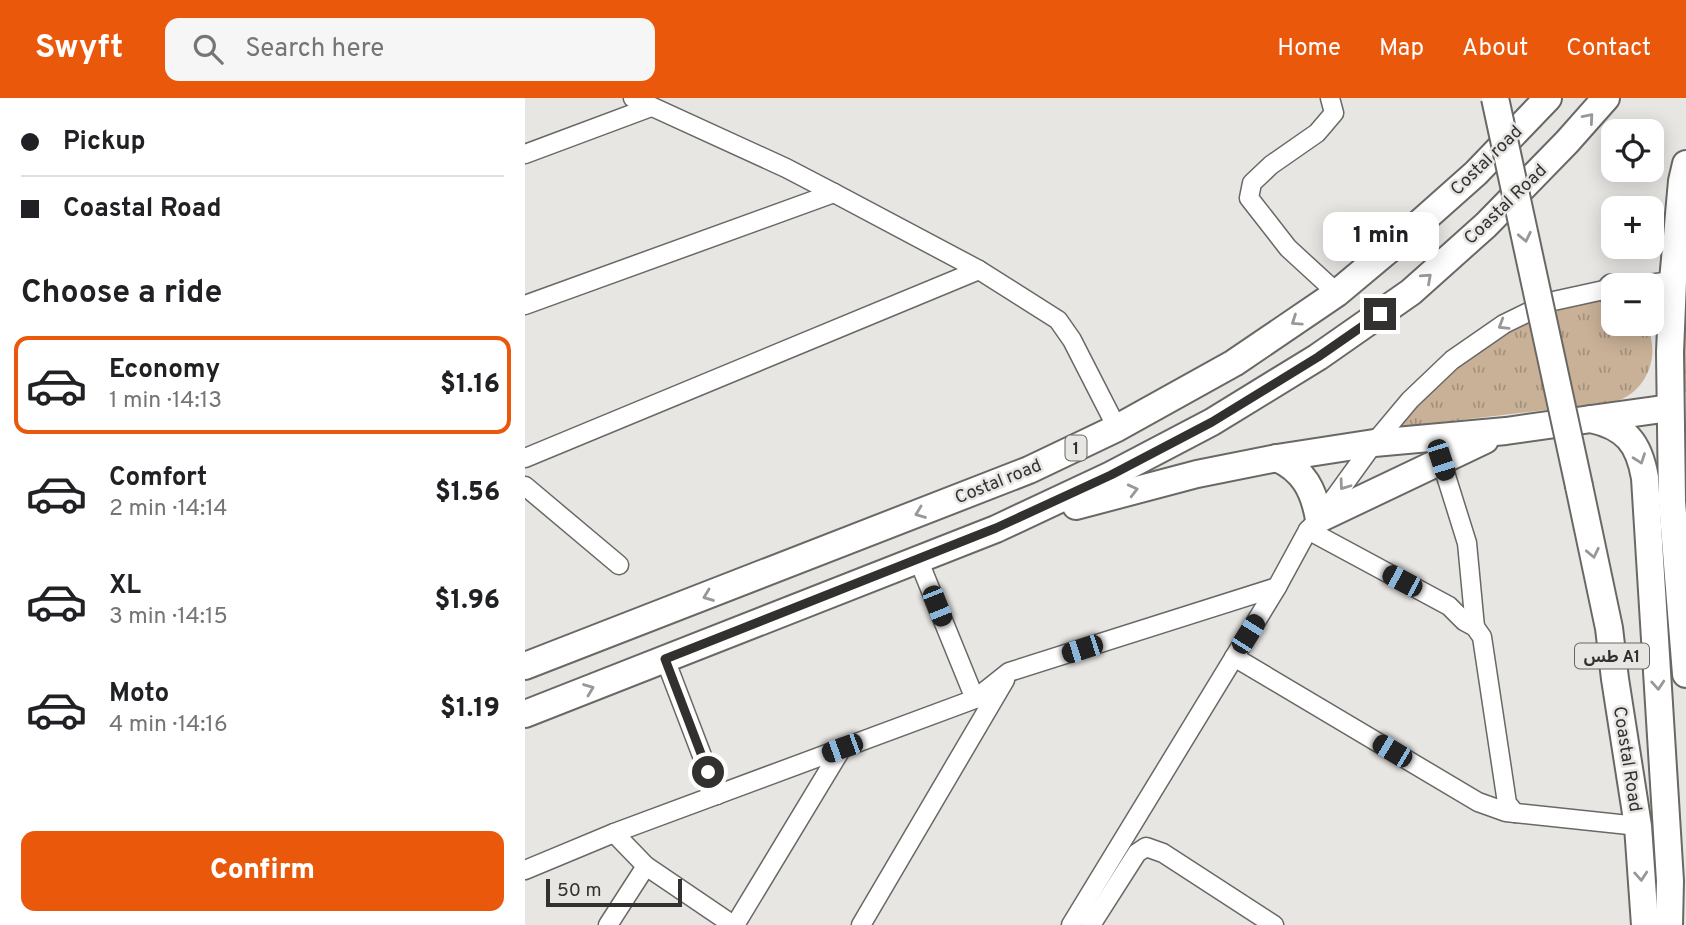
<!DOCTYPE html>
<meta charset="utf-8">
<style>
body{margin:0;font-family:Overpass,"Noto Sans Arabic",sans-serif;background:#f6f6f6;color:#202124;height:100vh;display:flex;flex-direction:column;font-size:26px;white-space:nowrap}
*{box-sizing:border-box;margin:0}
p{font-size:23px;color:#757577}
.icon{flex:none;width:38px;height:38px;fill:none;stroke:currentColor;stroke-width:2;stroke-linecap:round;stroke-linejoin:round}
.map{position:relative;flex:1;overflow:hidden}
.details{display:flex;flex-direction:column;background:#fff;width:525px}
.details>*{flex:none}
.top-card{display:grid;align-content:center;height:154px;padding:0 21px;background:#fff}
.tools{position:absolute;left:1076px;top:21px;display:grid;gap:14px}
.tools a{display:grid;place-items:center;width:63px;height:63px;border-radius:14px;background:#fff;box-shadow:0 4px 18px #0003;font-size:35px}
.scale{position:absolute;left:21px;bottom:18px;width:136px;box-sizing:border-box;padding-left:7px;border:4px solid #323130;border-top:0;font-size:19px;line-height:24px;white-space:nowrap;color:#323130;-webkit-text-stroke:5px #e8e6e3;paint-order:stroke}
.end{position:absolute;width:32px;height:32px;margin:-16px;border:9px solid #323130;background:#fff;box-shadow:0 0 0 4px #fff}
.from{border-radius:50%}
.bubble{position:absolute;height:49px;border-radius:14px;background:#fff;box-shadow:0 4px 18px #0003;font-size:23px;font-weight:800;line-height:49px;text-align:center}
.car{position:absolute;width:21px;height:42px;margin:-21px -10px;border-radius:9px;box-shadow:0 0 5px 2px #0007;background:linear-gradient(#222 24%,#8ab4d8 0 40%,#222 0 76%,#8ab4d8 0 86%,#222 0)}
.top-card b{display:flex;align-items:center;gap:24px;height:66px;font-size:26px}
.top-card b+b{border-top:2px solid #e0e0e0}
.top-card i{width:18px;height:18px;background:#202124}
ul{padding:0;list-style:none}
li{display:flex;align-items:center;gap:21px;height:98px;margin:0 14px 10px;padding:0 7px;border:4px solid transparent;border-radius:14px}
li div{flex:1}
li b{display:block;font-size:26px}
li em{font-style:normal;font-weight:800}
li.active{border-color:#ea580c}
li>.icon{width:63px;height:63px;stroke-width:1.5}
h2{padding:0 21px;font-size:32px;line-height:84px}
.cta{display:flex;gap:14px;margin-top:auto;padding:14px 21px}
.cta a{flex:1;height:80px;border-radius:14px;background:#ea580c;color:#fff;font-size:28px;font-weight:800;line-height:80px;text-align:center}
header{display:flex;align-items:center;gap:42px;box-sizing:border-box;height:98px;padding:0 35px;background:#ea580c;color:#fff}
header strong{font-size:33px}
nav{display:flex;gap:38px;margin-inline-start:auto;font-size:24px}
.search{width:490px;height:63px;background:#f6f6f6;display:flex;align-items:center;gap:18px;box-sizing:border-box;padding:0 24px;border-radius:14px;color:#757577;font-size:26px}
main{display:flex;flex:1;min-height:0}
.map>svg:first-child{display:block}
.grass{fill:url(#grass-tufts)}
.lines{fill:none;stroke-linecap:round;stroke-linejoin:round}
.minor-casing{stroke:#6a6865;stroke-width:21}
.highway-casing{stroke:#6a6865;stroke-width:30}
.minor{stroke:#fff;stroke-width:18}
.highway{stroke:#fff;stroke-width:26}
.highway-bridge-casing{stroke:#6a6865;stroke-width:30;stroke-linecap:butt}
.highway-bridge{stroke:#fff;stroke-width:26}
.oneway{stroke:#989898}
.route{stroke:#323130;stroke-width:9}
.labels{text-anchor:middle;stroke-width:5;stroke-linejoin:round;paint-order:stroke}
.shield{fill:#e8e6e3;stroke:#696766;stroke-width:2}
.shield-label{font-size:16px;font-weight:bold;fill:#323130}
.street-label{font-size:18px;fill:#323130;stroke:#e8e6e3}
</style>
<header>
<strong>Swyft</strong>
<div class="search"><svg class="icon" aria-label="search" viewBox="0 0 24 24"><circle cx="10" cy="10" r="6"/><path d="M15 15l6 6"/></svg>Search here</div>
<nav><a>Home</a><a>Map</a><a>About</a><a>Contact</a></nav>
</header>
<main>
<section class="details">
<div class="top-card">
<b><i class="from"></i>Pickup</b>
<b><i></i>Coastal Road</b>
</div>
<h2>Choose a ride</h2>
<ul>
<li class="active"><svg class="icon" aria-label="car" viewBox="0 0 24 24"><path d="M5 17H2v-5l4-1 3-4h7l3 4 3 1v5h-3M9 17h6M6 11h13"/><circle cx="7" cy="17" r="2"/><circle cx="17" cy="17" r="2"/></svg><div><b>Economy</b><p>1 min · 14:13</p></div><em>$1.16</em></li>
<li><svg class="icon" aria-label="car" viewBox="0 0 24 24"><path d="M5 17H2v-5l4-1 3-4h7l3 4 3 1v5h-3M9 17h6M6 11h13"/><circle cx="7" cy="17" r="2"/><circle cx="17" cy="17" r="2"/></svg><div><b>Comfort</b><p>2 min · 14:14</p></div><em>$1.56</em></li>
<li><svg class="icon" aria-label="car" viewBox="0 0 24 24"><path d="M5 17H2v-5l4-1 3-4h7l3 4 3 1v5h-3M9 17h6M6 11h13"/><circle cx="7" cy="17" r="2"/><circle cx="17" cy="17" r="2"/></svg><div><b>XL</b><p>3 min · 14:15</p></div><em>$1.96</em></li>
<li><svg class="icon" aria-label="car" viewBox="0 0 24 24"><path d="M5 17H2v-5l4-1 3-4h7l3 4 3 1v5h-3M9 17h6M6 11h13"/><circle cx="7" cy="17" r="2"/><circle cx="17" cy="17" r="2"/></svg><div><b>Moto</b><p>4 min · 14:16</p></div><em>$1.19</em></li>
</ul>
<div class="cta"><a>Confirm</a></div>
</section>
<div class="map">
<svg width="1161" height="827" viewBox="0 0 1161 827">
<defs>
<pattern id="grass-tufts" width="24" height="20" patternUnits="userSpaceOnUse" patternTransform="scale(1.75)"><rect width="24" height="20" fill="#c9b197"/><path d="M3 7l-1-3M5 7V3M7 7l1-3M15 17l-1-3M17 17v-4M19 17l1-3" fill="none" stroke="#a4917c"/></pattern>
</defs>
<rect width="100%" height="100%" fill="#e8e6e3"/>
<!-- grass -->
<g class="grass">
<polygon points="1161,195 1161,294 1159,295 1157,196"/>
<path d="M1069 201 1088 202V226H1120C1136 252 1125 288 1097 301 1092 303 1086 304 1080 305L876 329 874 326V322C891 306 907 287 925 273 965 243 1021 210 1069 201Z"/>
</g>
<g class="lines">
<!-- minor casing -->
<g class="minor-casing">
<g id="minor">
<polyline points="108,0 261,70 309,95 454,172 533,222 547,242 592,330"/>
<polyline points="805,0 809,15 792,35 746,67 727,85 724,100 763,150 812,195"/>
<polyline points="0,56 126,9"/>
<polyline points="1114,187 1148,183"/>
<polyline points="0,207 309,95"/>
<polyline points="0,360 454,172"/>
<polyline points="916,362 942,445 950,529"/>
<polyline points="0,388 94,467"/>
<polyline points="783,432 924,508 939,523 950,529 957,539 982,705 990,715"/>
<polyline points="393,461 450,601"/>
<polyline points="709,559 953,704 981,714 1113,728"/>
<polyline points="140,561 192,697"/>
<polyline points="89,735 121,768 208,827"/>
<polyline points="0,772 89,735 450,601 484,574 752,489"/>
<polyline points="83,827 121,768"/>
<polyline points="210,827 317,650"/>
<polyline points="336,827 480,582"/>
<polyline points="546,827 752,489 783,432 794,421 849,345 885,302 927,262 979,226 1024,204 1088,190"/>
<polyline points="566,827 612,755 621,749 638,755 749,827"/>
</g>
</g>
<!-- highway casing -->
<g class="highway-casing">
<g id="highway">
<polyline points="1161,66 1157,83 1148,183 1145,254 1147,404 1161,576"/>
<polyline points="1087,190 1088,191"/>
<path d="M1066 321C1101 329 1114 345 1120 380L1145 783 1144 827"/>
<path d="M752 360C779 372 789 393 794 421L960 342"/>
<polyline points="1054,388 1084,530 1090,581 1113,728 1120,827"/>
<polyline points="551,408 672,376 752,360 849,345 981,333 1145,310"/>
<polyline points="0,568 504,372 592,330 709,265 812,195 879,139 951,75 1023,0"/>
<polyline points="0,616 471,431 586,377 687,324 793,259 886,194 961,127 1042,44 1081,0"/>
</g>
</g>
<!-- minor -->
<use href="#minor" class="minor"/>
<!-- highway -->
<use href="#highway" class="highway"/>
<!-- highway-bridge casing -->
<g class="highway-bridge-casing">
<polyline id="highway-bridge" points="970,0 1054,388"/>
</g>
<!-- highway-bridge -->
<use href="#highway-bridge" class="highway-bridge"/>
</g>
<!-- one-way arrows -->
<defs><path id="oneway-chevron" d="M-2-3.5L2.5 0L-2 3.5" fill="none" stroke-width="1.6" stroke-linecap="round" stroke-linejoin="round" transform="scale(1.75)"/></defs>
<g class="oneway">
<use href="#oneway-chevron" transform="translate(1064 20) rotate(-49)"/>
<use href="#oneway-chevron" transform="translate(1000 139) rotate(78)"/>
<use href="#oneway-chevron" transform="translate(902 180) rotate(-42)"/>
<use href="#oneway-chevron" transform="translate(771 223) rotate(146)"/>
<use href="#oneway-chevron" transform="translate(978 227) rotate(149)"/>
<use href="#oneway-chevron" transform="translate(1115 361) rotate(70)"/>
<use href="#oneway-chevron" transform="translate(819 387) rotate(126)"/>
<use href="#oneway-chevron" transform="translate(608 392) rotate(-14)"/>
<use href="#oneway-chevron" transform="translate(395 415) rotate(159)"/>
<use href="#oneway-chevron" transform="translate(1068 455) rotate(78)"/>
<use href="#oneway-chevron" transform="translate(183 498) rotate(159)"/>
<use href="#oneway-chevron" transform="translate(1133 587) rotate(86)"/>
<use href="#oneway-chevron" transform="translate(64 591) rotate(-21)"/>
<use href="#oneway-chevron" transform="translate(1116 778) rotate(86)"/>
</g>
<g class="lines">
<!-- route -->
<polyline class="route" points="183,674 140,561 471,430 586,377 687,324 793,259 855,216"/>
</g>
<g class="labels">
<!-- shield labels -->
<g class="shield">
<rect x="540.5" y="337.5" width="21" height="25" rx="5"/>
<rect x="1050" y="545.5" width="74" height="25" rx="5"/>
</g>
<g class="shield-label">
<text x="551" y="356">1</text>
<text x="1087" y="564">طس A1</text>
</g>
<!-- street labels -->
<g class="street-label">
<text transform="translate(961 62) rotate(-44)" y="6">Costal road</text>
<text transform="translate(980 106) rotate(-44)" y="6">Coastal Road</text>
<text transform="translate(473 383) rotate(-22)" y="6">Costal road</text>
<text transform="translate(1103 661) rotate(81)" y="6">Coastal Road</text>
</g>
</g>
</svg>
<div class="tools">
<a><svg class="icon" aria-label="locate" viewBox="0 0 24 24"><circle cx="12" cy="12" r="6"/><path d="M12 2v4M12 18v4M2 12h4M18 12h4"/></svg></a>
<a>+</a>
<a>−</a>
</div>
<div class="scale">50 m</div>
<i class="end from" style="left:183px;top:674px"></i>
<i class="end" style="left:855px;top:216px"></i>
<div class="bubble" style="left:798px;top:114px;width:116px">1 min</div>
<i class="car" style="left:916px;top:362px;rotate:162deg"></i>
<i class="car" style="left:877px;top:483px;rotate:298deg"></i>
<i class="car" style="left:412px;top:508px;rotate:158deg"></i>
<i class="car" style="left:723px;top:536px;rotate:32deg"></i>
<i class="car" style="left:557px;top:551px;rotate:252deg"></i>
<i class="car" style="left:317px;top:650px;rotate:250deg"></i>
<i class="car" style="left:867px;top:653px;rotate:301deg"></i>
</div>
</main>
